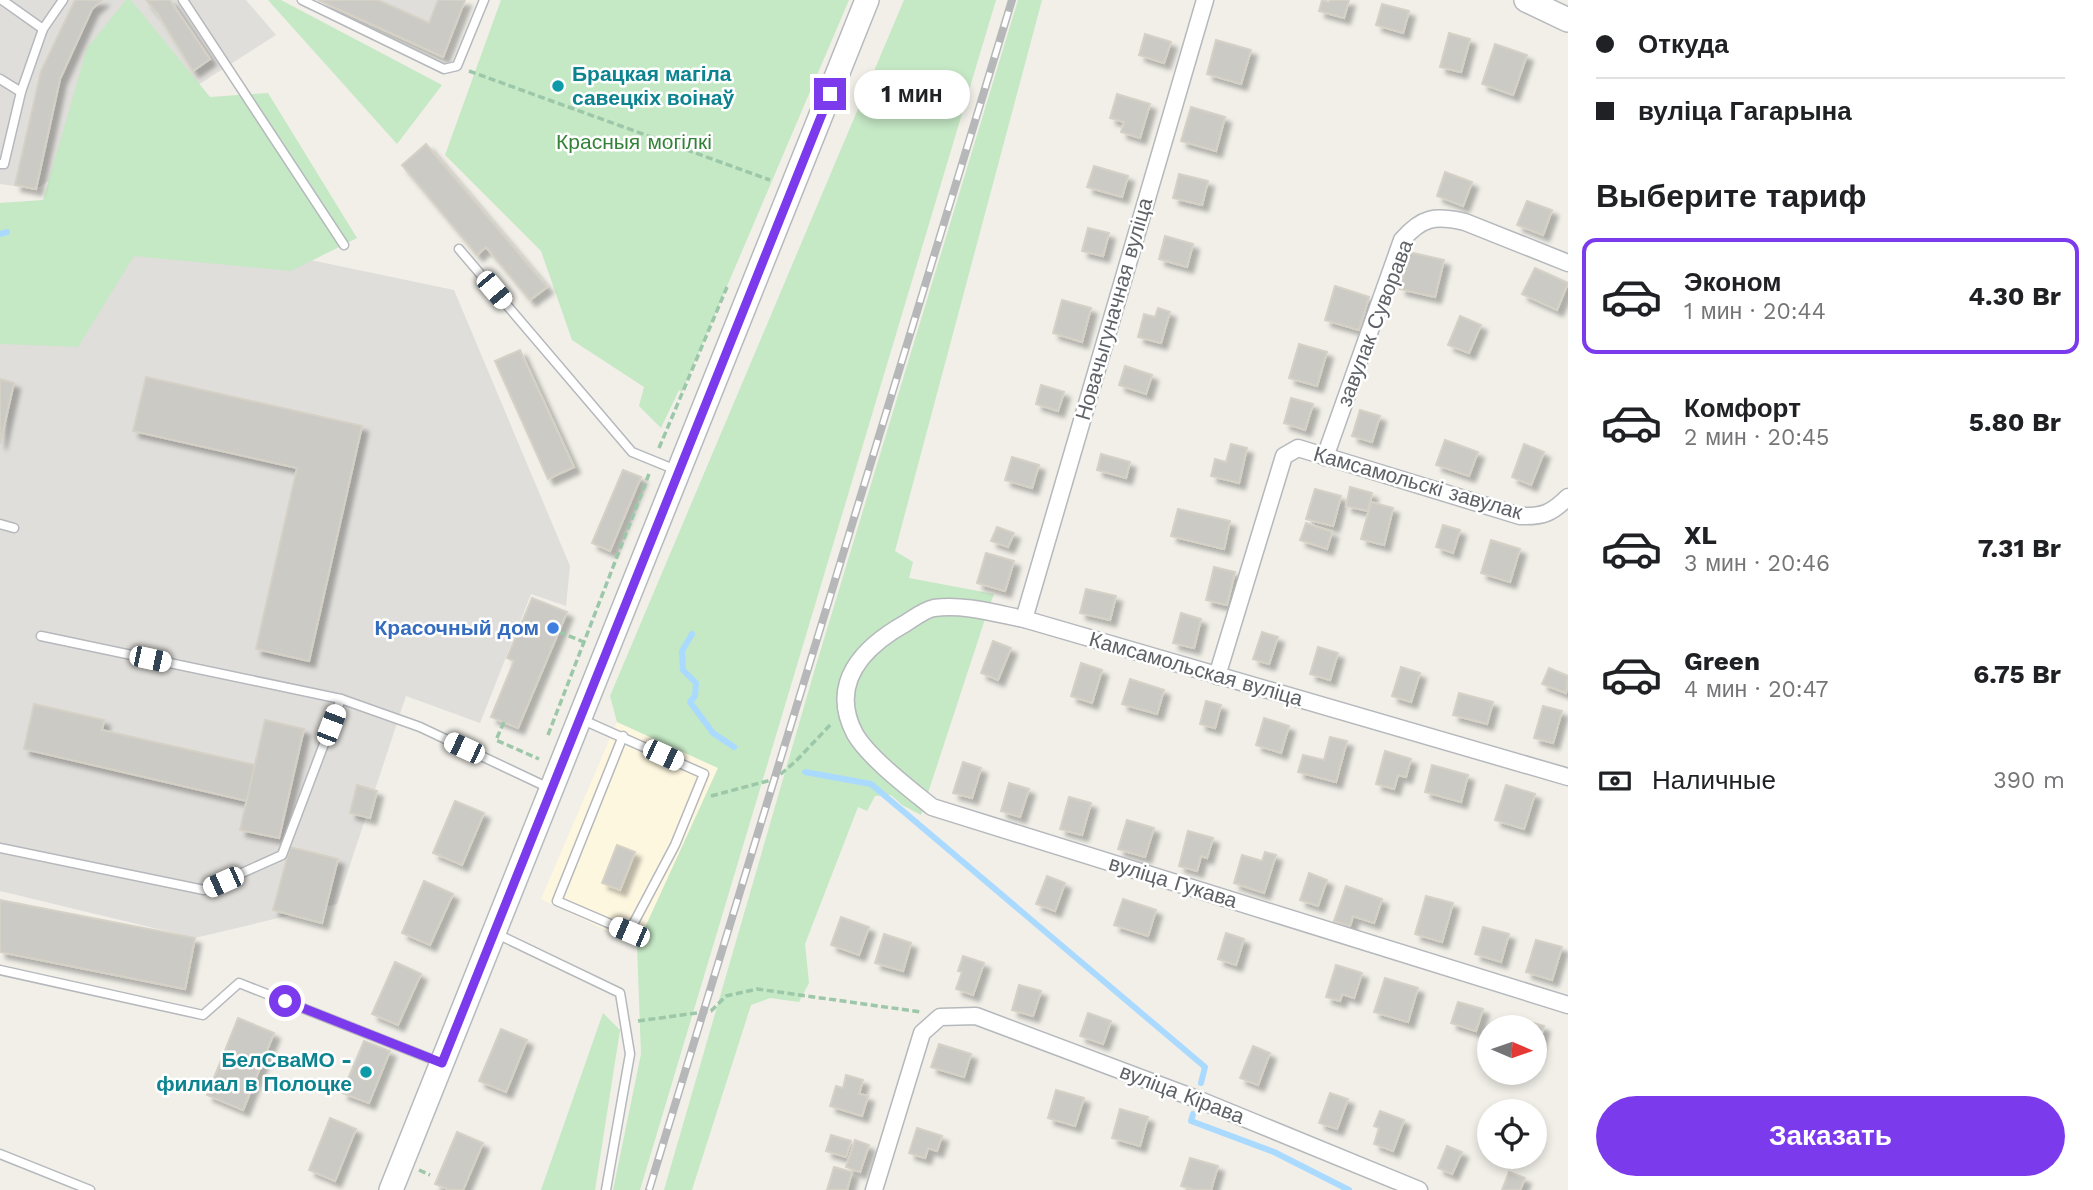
<!DOCTYPE html>
<html lang="ru">
<meta charset="utf-8">
<style>
body{margin:0;font-family:"Work Sans",sans-serif;background:#f6f6f6;color:#202124;height:100vh;display:flex;flex-direction:column;font-size:26px;white-space:nowrap}
*{box-sizing:border-box;margin:0}
p{font-size:23px;color:#757577}
.icon{flex:none;width:38px;height:38px;fill:none;stroke:currentColor;stroke-width:2;stroke-linecap:round;stroke-linejoin:round}
.map{position:relative;flex:1;overflow:hidden}
.drawer{display:flex;flex-direction:column;background:#fff;width:525px}
.drawer>*{flex:none}
.banner{display:grid;align-content:center;height:154px;padding:0 28px;background:#fff}
.needle{width:46px;rotate:92deg}
.fabs{position:absolute;left:1477px;top:1015px;display:grid;gap:14px}
.fabs a{display:grid;place-items:center;width:70px;height:70px;border-radius:50%;background:#fff;box-shadow:0 4px 10px #0003;font-size:35px}
.end{position:absolute;width:32px;height:32px;margin:-16px;border:9px solid #7c3aed;background:#fff;box-shadow:0 0 0 4px #fff}
.from{border-radius:50%}
.bubble{position:absolute;height:49px;border-radius:24px;background:#fff;box-shadow:0 4px 10px #0003;font-size:23px;font-weight:700;line-height:49px;text-align:center}
.car{position:absolute;width:21px;height:42px;margin:-21px -10px;border-radius:9px;box-shadow:0 0 5px 2px #0007;background:linear-gradient(#fff 24%,#345 0 40%,#fff 0 76%,#345 0 86%,#fff 0)}
.banner b{display:flex;align-items:center;gap:24px;height:66px;font-size:26px}
.banner b+b{border-top:2px solid #e0e0e0}
.banner i{width:18px;height:18px;background:#202124}
ul{padding:0;list-style:none}
li{display:flex;align-items:center;gap:21px;height:116px;margin:0 14px 10px;padding:0 14px;border:4px solid transparent;border-radius:14px}
li div{flex:1}
li b{display:block;font-size:26px}
li em{font-style:normal;font-weight:700}
li.on{border-color:#7c3aed}
li>.icon{width:63px;height:63px;stroke-width:1.5}
h2{padding:0 28px;font-size:32px;line-height:84px}
.pay{display:flex;align-items:center;gap:18px;height:77px;padding:0 28px;font-size:26px}
.pay p{margin-inline-start:auto}
.action{display:flex;gap:14px;margin-top:auto;padding:14px 28px}
.action a{flex:1;height:80px;border-radius:42px;background:#7c3aed;color:#fff;font-size:28px;font-weight:700;line-height:80px;text-align:center}
main{display:flex;flex:1;min-height:0}
.map>svg:first-child{display:block}
.commercial{fill:#fef7e0}
.industrial{fill:#e0deda}
.green{fill:#c5e8c5}
.lines{fill:none;stroke-linecap:round;stroke-linejoin:round}
.stream{stroke:#aadaff;stroke-width:6}
.building{fill:#cccac5;stroke:#d6d1c6;stroke-width:2;filter:url(#shadow)}
.lane-casing{stroke:#b5b8bc;stroke-width:11}
.street-casing{stroke:#b5b8bc;stroke-width:19}
.secondary-casing{stroke:#b6babf;stroke-width:26}
.path{stroke:#9cc7a9;stroke-width:3.5;stroke-dasharray:7 3.5;stroke-linecap:butt}
.lane{stroke:#fff;stroke-width:8}
.street{stroke:#fff;stroke-width:16}
.secondary{stroke:#fff;stroke-width:23}
.rail-casing{stroke:#b6b7b8;stroke-width:8}
.rail{stroke:#fff;stroke-width:5;stroke-dasharray:16;stroke-linecap:butt}
.route{stroke:#7c3aed;stroke-width:9}
.culture-dot{fill:#0f9aa8;stroke:#fff;stroke-width:2.5}
.shop-dot{fill:#3f7fe0;stroke:#fff;stroke-width:2.5}
.labels{text-anchor:middle;stroke-width:5;stroke-linejoin:round;paint-order:stroke}
.culture-label{font-size:21px;font-weight:bold;fill:#0d838f;stroke:#fff;text-anchor:start}
.park-label{font-size:21px;fill:#348238;stroke:#fff}
.street-label{font-size:21px;fill:#5f6368;stroke:#fff}
.shop-label{font-size:21px;font-weight:bold;fill:#366cbe;stroke:#fff;text-anchor:end}
</style>
<main>
<div class="map">
<svg width="1568" height="1190" viewBox="0 0 1568 1190">
<defs>
<filter id="shadow"><feDropShadow dx="6" dy="6" stdDeviation="2" flood-color="#0004"/></filter>
</defs>
<rect width="100%" height="100%" fill="#f1efe8"/>
<!-- commercial -->
<polygon class="commercial" points="617,722 718,768 637,945 541,899"/>
<!-- industrial -->
<g class="industrial">
<polygon points="0,0 246,0 276,35 36,189 0,184"/>
<polygon points="318,0 465,0 443,57"/>
<polygon points="95,215 454,290 570,566 566,606 531,594 480,723 406,696 337,904 195,938 0,891 0,268"/>
</g>
<!-- green -->
<g class="green">
<polygon points="126,0 131,0 210,97 268,93 357,238 291,271 134,256 78,347 0,344 0,203 43,200 87,48"/>
<polygon points="268,0 281,0 442,85 397,144"/>
<polygon points="501,0 849,0 682,392 679,390 661,428 639,406 644,387 572,340 541,251 445,155"/>
<polygon points="904,0 996,0 640,1190 613,1190 641,1054 637,945 718,768 617,722 610,696"/>
<polygon points="1018,0 1042,0 895,551 913,562 909,578 994,594 989,607 930,604 841,680 837,708 850,739 924,807 921,815 902,805 891,795 875,796 867,811 858,807 805,944 809,983 799,1002 770,998 751,1005 692,1190 664,1190 814,672"/>
<path d="M933 613 986 616 928 793C906 775 882 757 863 735 835 701 860 659 890 638 903 628 919 621 933 613Z"/>
<polygon points="603,1013 620,1030 595,1190 541,1190"/>
</g>
<g class="lines">
<!-- stream -->
<g class="stream">
<polyline points="0,234 7,232"/>
<polyline points="692,634 682,651 683,670 696,683 695,696 690,702 713,733 734,747"/>
<polyline points="805,772 871,784 1205,1067 1201,1083"/>
<polyline points="1193,1114 1191,1121 1274,1152 1349,1190"/>
</g>
</g>
<!-- building -->
<g class="building">
<polygon points="75,0 102,0 92,9 60,79 36,189 15,185 41,71"/>
<polygon points="146,0 170,0 210,59 193,71 158,14"/>
<polygon points="318,0 378,0 429,23 438,0 465,0 443,57"/>
<polygon points="1322,0 1329,2 1330,0 1349,0 1344,18 1319,11"/>
<polygon points="1382,4 1409,11 1403,33 1376,25"/>
<polygon points="1449,33 1470,39 1461,72 1440,67"/>
<polygon points="1145,34 1171,42 1164,63 1139,55"/>
<polygon points="1216,40 1251,50 1241,84 1207,74"/>
<polygon points="1495,44 1527,55 1513,95 1482,84"/>
<polygon points="1117,94 1150,104 1140,138 1121,132 1124,122 1110,118"/>
<polygon points="1191,107 1225,117 1216,151 1181,141"/>
<polygon points="426,144 547,287 530,300 486,247 477,255 402,165"/>
<polygon points="1094,166 1128,176 1122,197 1087,187"/>
<polygon points="1445,172 1472,182 1463,206 1437,196"/>
<polygon points="1179,174 1208,181 1202,205 1173,198"/>
<polygon points="1527,201 1552,210 1543,235 1517,225"/>
<polygon points="1088,228 1109,233 1103,256 1082,251"/>
<polygon points="1165,236 1193,244 1187,267 1159,259"/>
<polygon points="1409,252 1444,260 1435,297 1400,289"/>
<polygon points="1535,268 1568,283 1557,310 1522,294"/>
<polygon points="1335,286 1369,297 1359,330 1325,320"/>
<polygon points="1062,300 1091,308 1082,342 1053,333"/>
<polygon points="1158,308 1170,312 1161,343 1138,337 1144,314 1155,317"/>
<polygon points="1460,316 1481,325 1469,353 1448,345"/>
<polygon points="1299,344 1327,352 1317,386 1289,378"/>
<polygon points="520,350 574,467 548,479 495,361"/>
<polygon points="1125,366 1152,375 1146,394 1119,385"/>
<polygon points="146,377 362,426 309,661 256,649 297,468 133,431"/>
<polygon points="0,379 14,383 0,444"/>
<polygon points="1041,385 1064,392 1058,411 1036,404"/>
<polygon points="1291,398 1313,404 1305,430 1284,423"/>
<polygon points="1360,410 1380,416 1372,442 1352,436"/>
<polygon points="1445,440 1478,452 1469,476 1436,465"/>
<polygon points="1231,444 1247,448 1239,483 1211,476 1215,459 1226,462"/>
<polygon points="1524,444 1544,452 1531,485 1512,477"/>
<polygon points="1101,454 1130,462 1126,478 1097,470"/>
<polygon points="1012,457 1039,465 1032,488 1005,480"/>
<polygon points="623,470 641,477 610,551 592,543"/>
<polygon points="1350,487 1372,493 1368,511 1346,506"/>
<polygon points="1315,489 1341,496 1333,526 1306,519"/>
<polygon points="1371,502 1393,508 1384,545 1361,539"/>
<polygon points="1178,509 1230,521 1224,549 1171,536"/>
<polygon points="1306,523 1332,532 1327,549 1300,540"/>
<polygon points="1443,525 1460,530 1453,553 1436,547"/>
<polygon points="997,527 1014,533 1008,547 991,541"/>
<polygon points="1491,540 1520,549 1510,582 1481,573"/>
<polygon points="986,553 1014,561 1005,591 977,583"/>
<polygon points="1214,567 1235,572 1227,605 1206,600"/>
<polygon points="1086,589 1116,596 1110,620 1080,613"/>
<polygon points="532,598 567,612 518,728 491,717 514,661 507,658"/>
<polygon points="1181,613 1201,619 1194,648 1173,643"/>
<polygon points="1262,632 1278,637 1269,664 1253,659"/>
<polygon points="993,641 1011,648 998,680 981,673"/>
<polygon points="1318,647 1338,653 1330,680 1310,674"/>
<polygon points="1081,663 1102,670 1092,703 1071,696"/>
<polygon points="1401,667 1420,673 1411,702 1392,696"/>
<polygon points="1549,668 1568,676 1566,693 1542,684"/>
<polygon points="1130,679 1164,690 1157,714 1122,704"/>
<polygon points="1459,693 1493,702 1487,724 1453,715"/>
<polygon points="1206,701 1221,705 1215,728 1200,724"/>
<polygon points="34,704 104,720 102,730 255,765 247,801 24,749"/>
<polygon points="1543,706 1562,711 1553,743 1534,738"/>
<polygon points="1264,718 1289,726 1281,753 1256,745"/>
<polygon points="265,720 304,729 279,838 240,830"/>
<polygon points="1330,737 1347,741 1336,782 1298,772 1303,755 1324,760"/>
<polygon points="1385,751 1411,759 1406,777 1398,775 1394,789 1376,784"/>
<polygon points="963,762 981,768 972,798 953,793"/>
<polygon points="1432,765 1468,775 1461,802 1425,792"/>
<polygon points="1009,783 1029,789 1020,817 1001,811"/>
<polygon points="357,785 377,791 370,818 350,813"/>
<polygon points="1506,785 1535,794 1524,829 1495,820"/>
<polygon points="1069,797 1091,803 1082,835 1060,829"/>
<polygon points="455,801 484,813 462,865 433,853"/>
<polygon points="1127,820 1154,828 1145,857 1118,849"/>
<polygon points="1188,831 1213,838 1207,858 1201,856 1197,871 1179,866"/>
<polygon points="617,845 635,852 620,890 602,883"/>
<polygon points="290,847 338,859 322,923 273,910"/>
<polygon points="1265,852 1276,855 1264,893 1234,883 1242,855 1262,861"/>
<polygon points="1309,873 1327,880 1318,906 1300,900"/>
<polygon points="1047,876 1065,883 1055,911 1036,904"/>
<polygon points="424,881 453,894 430,945 402,933"/>
<polygon points="1346,886 1382,899 1374,923 1353,916 1350,926 1334,921"/>
<polygon points="1426,896 1453,903 1442,942 1415,934"/>
<polygon points="1123,899 1156,910 1148,936 1114,925"/>
<polygon points="0,900 195,938 185,989 0,952"/>
<polygon points="841,917 869,927 859,955 831,945"/>
<polygon points="1483,927 1509,934 1501,962 1475,954"/>
<polygon points="1226,933 1244,939 1236,965 1218,959"/>
<polygon points="884,934 911,943 903,971 875,963"/>
<polygon points="1536,940 1562,947 1552,980 1526,972"/>
<polygon points="963,956 984,963 973,995 956,989 962,972 958,971"/>
<polygon points="395,962 421,974 398,1025 372,1014"/>
<polygon points="1336,965 1362,973 1354,998 1342,994 1340,1001 1326,997"/>
<polygon points="1385,978 1418,988 1408,1022 1374,1012"/>
<polygon points="1019,985 1041,991 1033,1016 1012,1010"/>
<polygon points="1458,1002 1483,1009 1476,1031 1451,1023"/>
<polygon points="1088,1013 1111,1021 1103,1044 1080,1036"/>
<polygon points="238,1018 274,1033 243,1110 207,1095"/>
<polygon points="1515,1018 1544,1026 1535,1058 1535,1027 1513,1027"/>
<polygon points="501,1029 527,1040 506,1092 479,1081"/>
<polygon points="364,1041 390,1051 369,1103 342,1093"/>
<polygon points="939,1044 971,1054 964,1077 931,1067"/>
<polygon points="1253,1046 1270,1053 1258,1085 1240,1078"/>
<polygon points="846,1075 863,1080 859,1094 868,1096 862,1116 830,1106 836,1086 843,1088"/>
<polygon points="1056,1090 1084,1098 1075,1126 1048,1118"/>
<polygon points="1330,1093 1348,1099 1337,1129 1319,1123"/>
<polygon points="1120,1109 1148,1117 1140,1146 1112,1138"/>
<polygon points="1380,1111 1404,1120 1393,1151 1374,1144 1379,1128 1374,1126"/>
<polygon points="330,1118 356,1129 335,1181 309,1170"/>
<polygon points="917,1128 942,1136 937,1151 928,1148 925,1158 909,1153"/>
<polygon points="457,1132 483,1143 463,1190 450,1190 435,1184"/>
<polygon points="831,1135 851,1141 846,1157 826,1151"/>
<polygon points="855,1140 869,1145 860,1172 846,1167"/>
<polygon points="1447,1146 1462,1152 1452,1174 1438,1168"/>
<polygon points="1190,1158 1218,1166 1211,1190 1195,1190 1181,1186"/>
<polygon points="834,1167 852,1172 847,1190 827,1190"/>
<polygon points="1509,1172 1525,1178 1520,1190 1502,1190"/>
</g>
<g class="lines">
<!-- lane casing -->
<g class="lane-casing">
<g id="lane">
<polyline points="2,0 43,29"/>
<polyline points="183,0 344,245"/>
<polyline points="302,0 444,69 457,66 484,0"/>
<polyline points="0,79 21,92"/>
<polyline points="0,164 4,164 21,92 43,29 63,0"/>
<polyline points="459,249 632,452 676,470"/>
<polyline points="0,524 14,528"/>
<polyline points="41,636 341,699 420,727 549,788"/>
<polyline points="583,720 704,774 675,845 629,932 557,901 623,736"/>
<polyline points="0,848 204,890 282,855 341,699"/>
<polyline points="497,934 620,993 630,1054 606,1190"/>
<polyline points="0,970 203,1015 239,983 439,1062"/>
<polyline points="0,1154 90,1190"/>
</g>
</g>
<!-- street casing -->
<g class="street-casing">
<g id="street">
<path d="M1325 457 1402 240C1422 217 1435 215 1465 222L1568 263"/>
<polyline points="1024,619 1205,0"/>
<path d="M1217 676 1284 456 1298 448 1520 516C1543 517 1552 513 1568 497"/>
<path d="M1568 777 1024 619C994 613 964 604 934 608 924 610 914 618 906 623 863 647 828 683 855 734 869 758 910 789 932 807L1568 1005"/>
<polyline points="874,1190 922,1033 940,1017 976,1016 1202,1101 1419,1190"/>
</g>
</g>
<!-- secondary casing -->
<g class="secondary-casing">
<g id="secondary">
<polyline points="1526,0 1568,20"/>
<polyline points="391,1190 867,0"/>
</g>
</g>
<!-- path -->
<g class="path">
<polyline points="469,71 770,180"/>
<polyline points="659,448 727,287"/>
<polyline points="559,632 584,642"/>
<polyline points="504,722 496,740 539,759"/>
<polyline points="548,735 649,474"/>
<polyline points="711,796 775,779 796,761 832,723"/>
<polyline points="638,1021 711,1011 726,996 757,989 921,1012"/>
<polyline points="419,1170 430,1175"/>
</g>
<!-- lane -->
<use href="#lane" class="lane"/>
<!-- street -->
<use href="#street" class="street"/>
<!-- secondary -->
<use href="#secondary" class="secondary"/>
<!-- rail casing -->
<g class="rail-casing">
<polyline id="rail" points="649,1190 1012,0"/>
</g>
<!-- rail -->
<use href="#rail" class="rail"/>
</g>
<g class="lines">
<!-- route -->
<polyline class="route" points="285,1001 442,1063 830,94"/>
</g>
<!-- markers -->
<g class="culture-dot">
<circle cx="558" cy="86" r="7"/>
<circle cx="366" cy="1072" r="7"/>
</g>
<circle class="shop-dot" cx="553" cy="628" r="7"/>
<g class="labels">
<!-- culture labels -->
<g class="culture-label">
<text x="572" y="81">Брацкая магіла<tspan x="572" dy="24">савецкіх воінаў</tspan></text>
<text x="352" y="1067" text-anchor="end">БелСваМО -<tspan x="352" dy="24">филиал в Полоцке</tspan></text>
</g>
<!-- park labels -->
<g class="park-label">
<text x="634" y="149">Красныя могілкі</text>
</g>
<!-- street labels -->
<g class="street-label">
<text transform="translate(1114 309) rotate(-74)" y="7">Новачыгуначная вуліца</text>
<text transform="translate(1375 323) rotate(-69)" y="7">завулак Суворава</text>
<text transform="translate(1418 483) rotate(16)" y="7">Камсамольскі завулак</text>
<text transform="translate(1196 669) rotate(16)" y="7">Камсамольская вуліца</text>
<text transform="translate(1173 882) rotate(17)" y="7">вуліца Гукава</text>
<text transform="translate(1182 1094) rotate(21)" y="7">вуліца Кірава</text>
</g>
<!-- shop labels -->
<g class="shop-label">
<text x="539" y="635">Красочный дом</text>
</g>
</g>
</svg>
<div class="fabs">
<a><svg class="needle" viewBox="-14 -14 28 28"><path d="M0-13l5 13h-10z" fill="#e53935"/><path d="M0 13l5-13h-10z" fill="#757577"/></svg></a>
<a><svg class="icon" aria-label="locate" viewBox="0 0 24 24"><circle cx="12" cy="12" r="6"/><path d="M12 2v4M12 18v4M2 12h4M18 12h4"/></svg></a>
</div>
<i class="end from" style="left:285px;top:1001px"></i>
<i class="end" style="left:830px;top:94px"></i>
<div class="bubble" style="left:854px;top:70px;width:116px">1 мин</div>
<i class="car" style="left:494px;top:290px;rotate:140deg"></i>
<i class="car" style="left:150px;top:659px;rotate:102deg"></i>
<i class="car" style="left:331px;top:725px;rotate:21deg"></i>
<i class="car" style="left:464px;top:748px;rotate:295deg"></i>
<i class="car" style="left:663px;top:755px;rotate:115deg"></i>
<i class="car" style="left:223px;top:882px;rotate:246deg"></i>
<i class="car" style="left:629px;top:932px;rotate:293deg"></i>
</div>
<section class="drawer">
<div class="banner">
<b><i class="from"></i>Откуда</b>
<b><i></i>вуліца Гагарына</b>
</div>
<h2>Выберите тариф</h2>
<ul>
<li class="on"><svg class="icon" aria-label="car" viewBox="0 0 24 24"><path d="M5 17H2v-5l4-1 3-4h7l3 4 3 1v5h-3M9 17h6M6 11h13"/><circle cx="7" cy="17" r="2"/><circle cx="17" cy="17" r="2"/></svg><div><b>Эконом</b><p>1 мин · 20:44</p></div><em>4.30 Br</em></li>
<li><svg class="icon" aria-label="car" viewBox="0 0 24 24"><path d="M5 17H2v-5l4-1 3-4h7l3 4 3 1v5h-3M9 17h6M6 11h13"/><circle cx="7" cy="17" r="2"/><circle cx="17" cy="17" r="2"/></svg><div><b>Комфорт</b><p>2 мин · 20:45</p></div><em>5.80 Br</em></li>
<li><svg class="icon" aria-label="car" viewBox="0 0 24 24"><path d="M5 17H2v-5l4-1 3-4h7l3 4 3 1v5h-3M9 17h6M6 11h13"/><circle cx="7" cy="17" r="2"/><circle cx="17" cy="17" r="2"/></svg><div><b>XL</b><p>3 мин · 20:46</p></div><em>7.31 Br</em></li>
<li><svg class="icon" aria-label="car" viewBox="0 0 24 24"><path d="M5 17H2v-5l4-1 3-4h7l3 4 3 1v5h-3M9 17h6M6 11h13"/><circle cx="7" cy="17" r="2"/><circle cx="17" cy="17" r="2"/></svg><div><b>Green</b><p>4 мин · 20:47</p></div><em>6.75 Br</em></li>
</ul>
<div class="pay"><svg class="icon" aria-label="cash" viewBox="0 0 24 24"><path d="M3 7h18v10H3z"/><circle cx="12" cy="12" r="2"/></svg>Наличные<p>390 m</p></div>
<div class="action"><a>Заказать</a></div>
</section>
</main>
